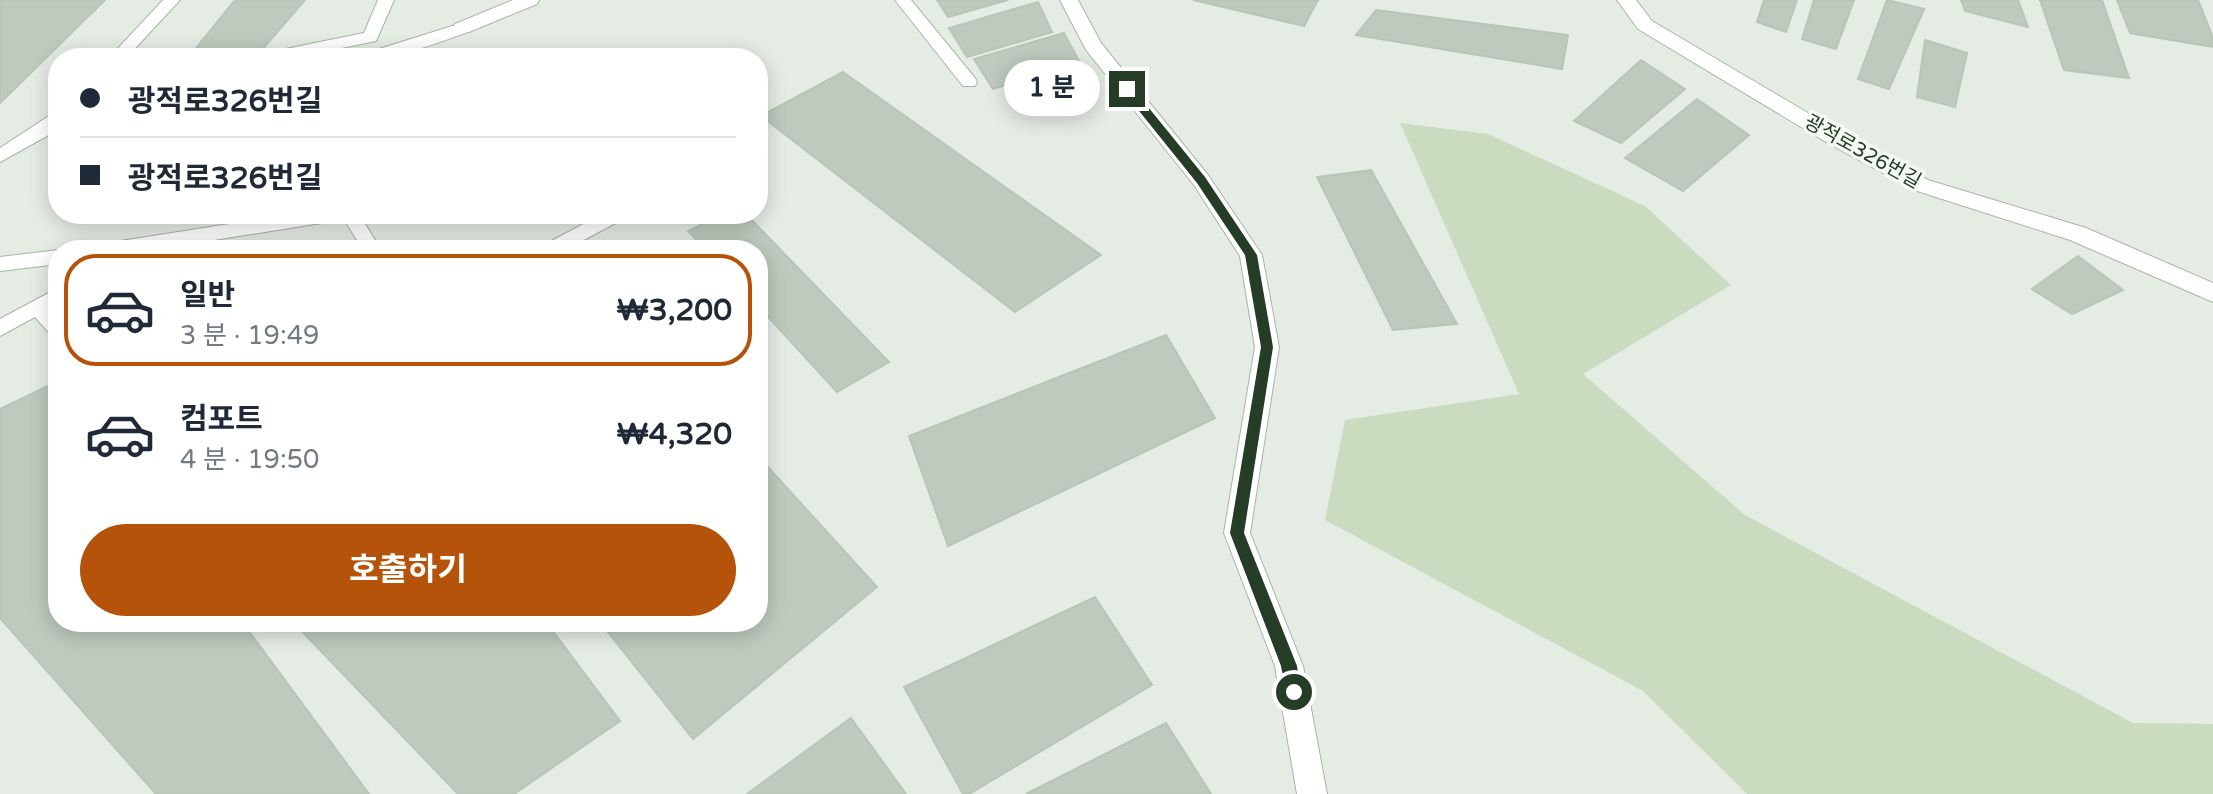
<!DOCTYPE html>
<html lang="ko">
<meta charset="utf-8">
<style>
body{margin:0;font-family:"Varela Round","Noto Sans KR",sans-serif;background:#f2f2f3;color:#1f2937;height:100vh;display:flex;flex-direction:column;font-size:30px;white-space:nowrap}
*{box-sizing:border-box;margin:0}
p{font-size:26px;color:#747a83}
.icon{flex:none;width:44px;height:44px;fill:none;stroke:currentColor;stroke-width:2;stroke-linecap:round;stroke-linejoin:round}
.map{position:relative;flex:1;overflow:hidden}
.side{position:absolute;left:48px;top:240px;width:720px;height:392px;display:flex;flex-direction:column;background:#fff;border-radius:32px;box-shadow:0 4px 20px #0003}
.side>*{flex:none}
.top-card{position:absolute;left:48px;top:48px;width:720px;height:176px;border-radius:32px;box-shadow:0 4px 20px #0003;display:grid;align-content:center;height:176px;padding:0 32px;background:#fff}
.end{position:absolute;width:36px;height:36px;margin:-18px;border:10px solid #253c27;background:#fff;box-shadow:0 0 0 4px #fff}
.from{border-radius:50%}
.bubble{position:absolute;height:56px;border-radius:28px;background:#fff;box-shadow:0 4px 20px #0003;font-size:26px;font-weight:700;line-height:56px;text-align:center}
.top-card b{display:flex;align-items:center;gap:28px;height:76px;font-size:30px}
.top-card b+b{border-top:2px solid #e0e1e3}
.top-card i{width:20px;height:20px;background:#1f2937}
ul{padding:14px 0 0;list-style:none}
li{display:flex;align-items:center;gap:24px;height:112px;margin:0 16px 12px;padding:0 16px;border:4px solid transparent;border-radius:32px}
li div{flex:1}
li b{display:block;font-size:30px}
li em{font-style:normal;font-weight:700}
li.active{border-color:#b45309}
li>.icon{width:72px;height:72px;stroke-width:1.5}
.button{display:flex;gap:16px;margin-top:auto;padding:16px 32px}
.button a{flex:1;height:92px;border-radius:48px;background:#b45309;color:#fff;font-size:32px;font-weight:700;line-height:92px;text-align:center}
.map>svg:first-child{display:block}
.green{fill:#cadbbf}
.building{fill:#becabd;stroke:#b8c5b7;stroke-width:2}
.lines{fill:none;stroke-linecap:round;stroke-linejoin:round}
.lane-casing{stroke:#a8b4a8;stroke-width:2}
.street-casing{stroke:#a8b4a8;stroke-width:2}
.lane{fill:#fff;fill-rule:evenodd}
.street{fill:#fff;fill-rule:evenodd}
.route{fill:#253c27}
.labels{text-anchor:middle;stroke-width:7;stroke-linejoin:round;paint-order:stroke}
.street-label{font-size:20px;fill:#253c27;stroke:#f5f9f4}
</style>
<div class="map">
<svg width="2213" height="794" viewBox="0 0 2213 794">
<rect width="100%" height="100%" fill="#e5ece4"/>
<!-- green -->
<polygon class="green" points="1400,123 1488,134 1645,206 1731,285 1583,374 1745,515 2133,723 2213,724 2213,794 1747,794 1643,691 1325,520 1345,420 1519,394"/>
<!-- building -->
<g class="building">
<polygon points="0,0 105,0 0,103"/>
<polygon points="235,0 305,0 260,52 188,58"/>
<polygon points="937,0 1008,0 948,17"/>
<polygon points="1193,0 1318,0 1304,26"/>
<polygon points="1764,0 1797,0 1786,32 1757,22"/>
<polygon points="1814,0 1854,0 1836,49 1802,39"/>
<polygon points="1887,0 1924,9 1889,89 1858,79"/>
<polygon points="1961,0 2018,0 2028,27 1965,11"/>
<polygon points="2040,0 2102,0 2129,78 2064,70"/>
<polygon points="2117,0 2198,0 2213,38 2213,47 2130,33"/>
<polygon points="1038,2 1052,32 967,57 949,28"/>
<polygon points="1376,10 1568,35 1562,69 1356,35"/>
<polygon points="1064,33 1080,63 993,89 974,59"/>
<polygon points="1925,40 1967,53 1955,107 1917,97"/>
<polygon points="1641,60 1685,89 1621,143 1574,121"/>
<polygon points="843,72 1101,255 1015,312 761,116"/>
<polygon points="1697,99 1749,135 1683,191 1625,158"/>
<polygon points="1371,170 1457,324 1393,330 1317,177"/>
<polygon points="723,214 746,214 889,362 837,392 758,306 758,250 706,250 688,231"/>
<polygon points="2078,256 2123,290 2072,314 2032,289"/>
<polygon points="1166,335 1215,418 948,546 909,436"/>
<polygon points="58,381 58,622 242,622 369,794 156,794 0,618 0,409"/>
<polygon points="758,456 877,587 693,739 600,622 758,622"/>
<polygon points="1095,597 1152,685 969,794 963,794 904,687"/>
<polygon points="293,622 546,622 620,721 514,794 458,794"/>
<polygon points="851,718 906,794 747,794"/>
<polygon points="1166,723 1211,794 1026,794"/>
</g>
<g class="lines">
<!-- lane casing -->
<g class="lane-casing">
<g id="lane">
<polygon points="163,0 180,0 126,58 109,58"/>
<polygon points="378,0 394,0 376,41 292,58 258,58 266,53 364,33"/>
<polygon points="895,0 911,0 975,78 977,82 975,86 963,86"/>
<path d="M462 23 470 28 468 32C432 45 399 58 361 58L363 54Z"/>
<polygon points="58,110 58,126 47,136 0,162 0,148"/>
<polygon points="292,214 359,214 381,250 363,250 342,216 334,221 151,250 99,250 108,243"/>
<polygon points="602,214 626,214 623,219 565,250 541,250 544,245"/>
<polygon points="58,250 58,264 0,271 0,257"/>
<polygon points="58,288 58,304 50,309 58,317 58,338 51,335 35,317 0,336 0,319"/>
</g>
</g>
<!-- street casing -->
<g class="street-casing">
<g id="street">
<polygon points="513,0 539,0 537,4 469,32 455,32 453,28 455,24"/>
<polygon points="1060,0 1078,0 1101,43 1208,175 1262,255 1279,347 1250,533 1303,666 1327,794 1297,794 1275,666 1224,533 1255,347 1240,256 1194,185 1086,50"/>
<polygon points="1617,0 1636,0 1652,21 1835,129 1928,180 2086,228 2213,283 2213,302 2070,240 1914,190 1821,139 1638,29"/>
</g>
</g>
<!-- lane -->
<use href="#lane" class="lane"/>
<!-- street -->
<use href="#street" class="street"/>
</g>
<!-- route -->
<polygon class="route" points="1123,86 1131,86 1205,177 1257,255 1273,347 1244,533 1297,666 1301,692 1294,699 1286,692 1281,666 1230,533 1261,347 1245,255 1197,183 1123,91"/>
<g class="labels">
<!-- street labels -->
<g class="street-label">
<text transform="translate(1863 151) rotate(29)" y="7">광적로326번길</text>
</g>
</g>
</svg>
<i class="end from" style="left:1294px;top:692px"></i>
<i class="end" style="left:1127px;top:89px"></i>
<div class="bubble" style="left:1004px;top:60px;width:96px">1 분</div>
<div class="top-card">
<b><i class="from"></i>광적로326번길</b>
<b><i></i>광적로326번길</b>
</div>
<section class="side">
<ul>
<li class="active"><svg class="icon" aria-label="car" viewBox="0 0 24 24"><path d="M5 17H2v-5l4-1 3-4h7l3 4 3 1v5h-3M9 17h6M6 11h13"/><circle cx="7" cy="17" r="2"/><circle cx="17" cy="17" r="2"/></svg><div><b>일반</b><p>3 분 · 19:49</p></div><em>₩3,200</em></li>
<li><svg class="icon" aria-label="car" viewBox="0 0 24 24"><path d="M5 17H2v-5l4-1 3-4h7l3 4 3 1v5h-3M9 17h6M6 11h13"/><circle cx="7" cy="17" r="2"/><circle cx="17" cy="17" r="2"/></svg><div><b>컴포트</b><p>4 분 · 19:50</p></div><em>₩4,320</em></li>
</ul>
<div class="button"><a>호출하기</a></div>
</section>
</div>
